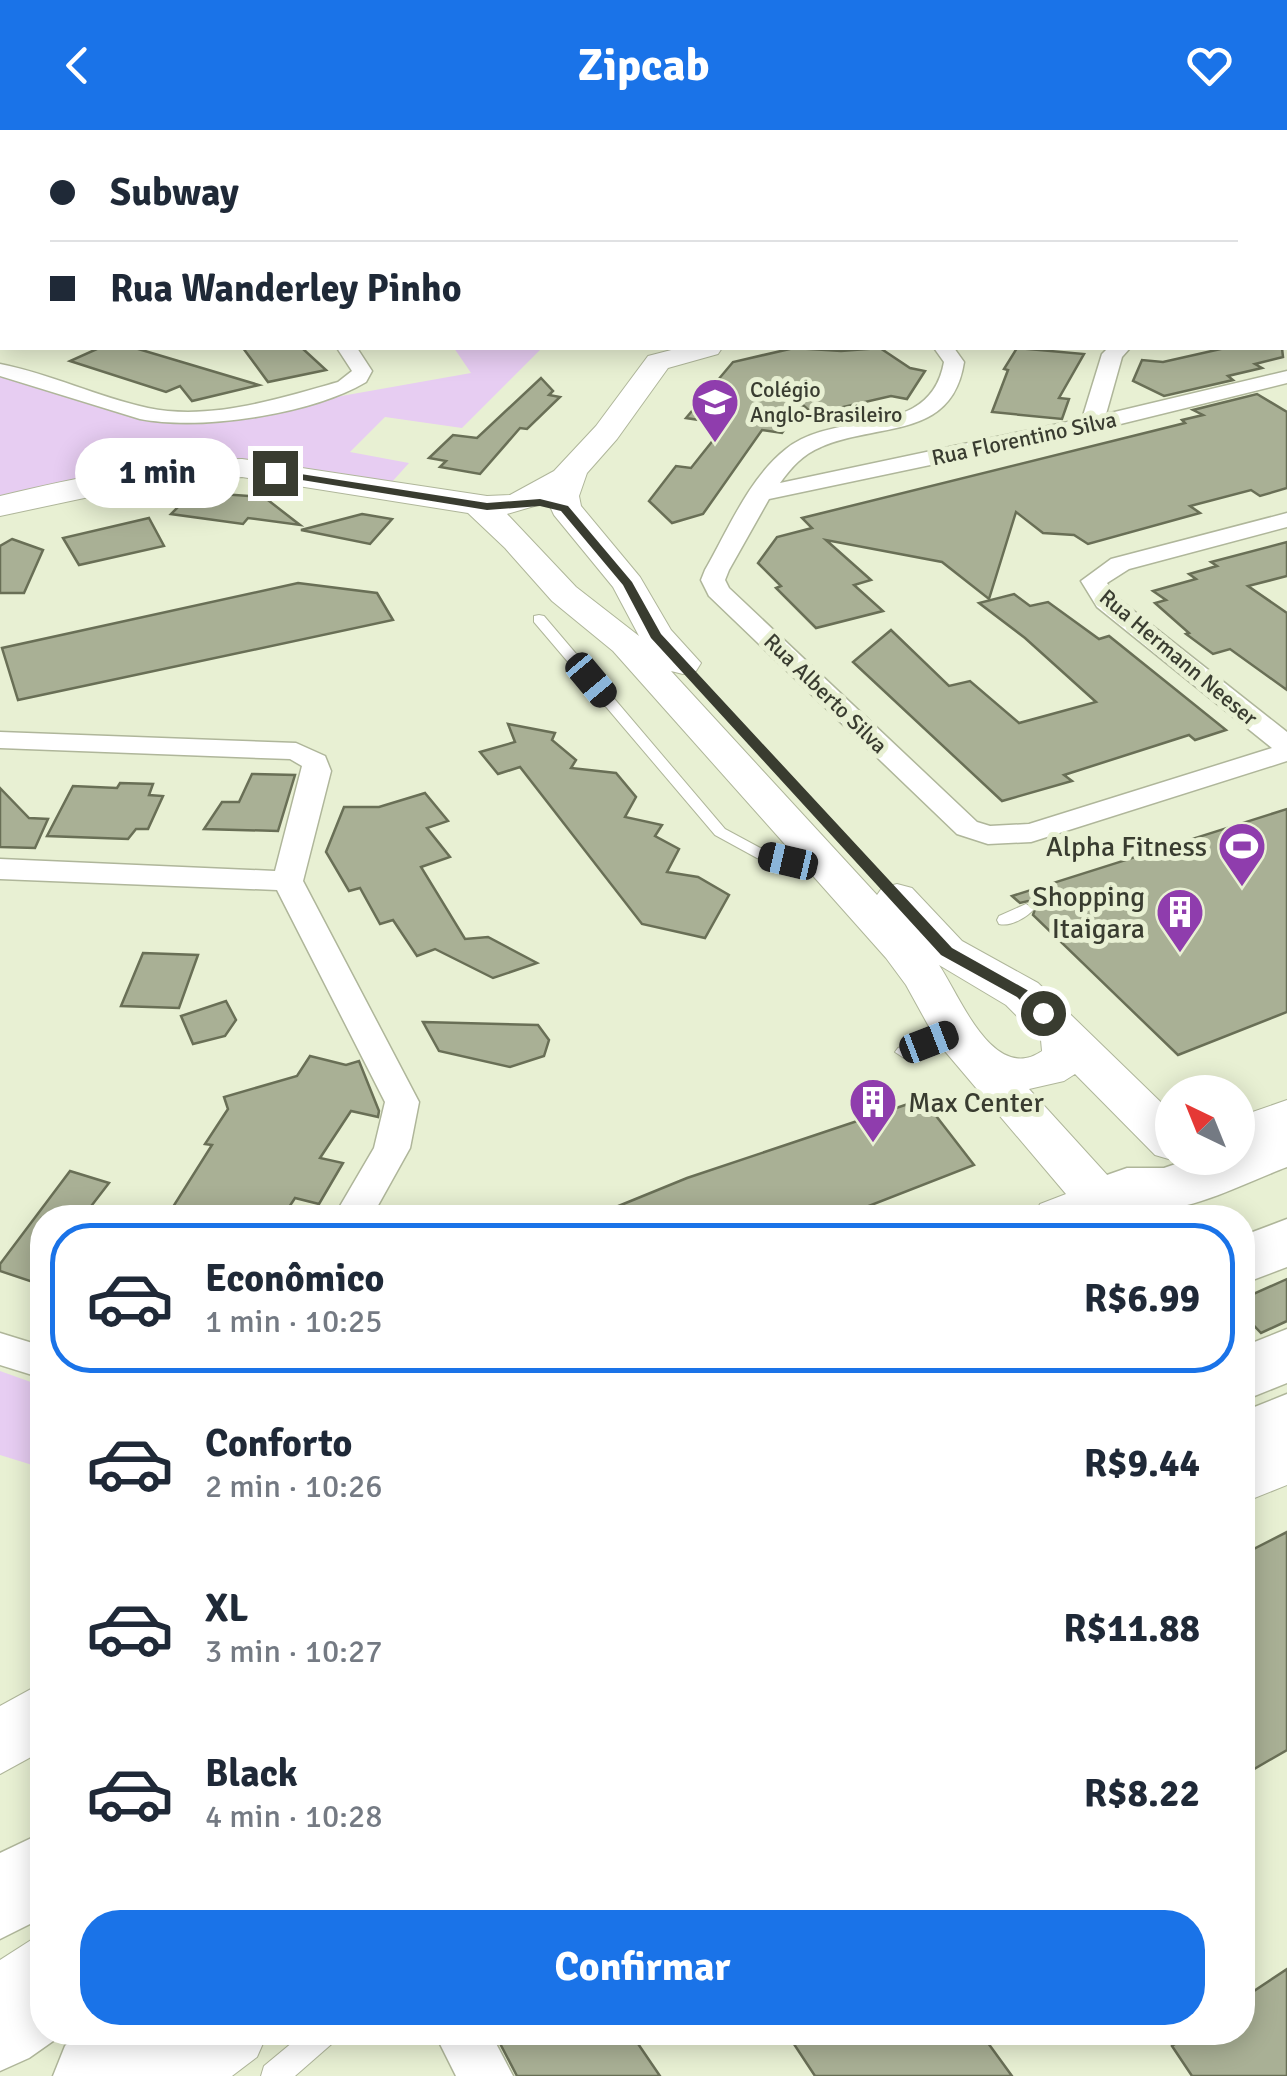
<!DOCTYPE html>
<html lang="pt">
<meta charset="utf-8">
<style>
body{margin:0;font-family:Signika,sans-serif;background:#f6f6f7;color:#1f2937;height:100vh;display:flex;flex-direction:column;font-size:38px;white-space:nowrap}
*{box-sizing:border-box;margin:0}
p{font-size:32px;color:#747a83}
.icon{flex:none;width:55px;height:55px;fill:none;stroke:currentColor;stroke-width:2;stroke-linecap:round;stroke-linejoin:round}
.map{position:relative;flex:1;overflow:hidden}
.drawer{position:absolute;left:30px;top:1075px;width:1225px;height:840px;display:flex;flex-direction:column;background:#fff;border-radius:40px;box-shadow:0 5px 25px #0003}
.drawer>*{flex:none}
.guide{position:absolute;left:0px;top:0px;width:1288px;height:220px;box-shadow:0 5px 25px #0003;display:grid;align-content:center;height:220px;padding:0 50px;background:#fff}
.needle{width:65px;rotate:317deg}
.buttons{position:absolute;left:1155px;top:945px;display:grid;gap:20px}
.buttons a{display:grid;place-items:center;width:100px;height:100px;border-radius:50%;background:#fff;box-shadow:0 5px 25px #0003;font-size:50px}
.end{position:absolute;width:45px;height:45px;margin:-22px;border:12px solid #393c30;background:#fff;box-shadow:0 0 0 5px #fff}
.from{border-radius:50%}
.bubble{position:absolute;height:70px;border-radius:35px;background:#fff;box-shadow:0 5px 25px #0003;font-size:32px;font-weight:800;line-height:70px;text-align:center}
.car{position:absolute;width:30px;height:60px;margin:-30px -15px;border-radius:12px;box-shadow:0 0 8px 2px #0007;background:linear-gradient(#222 24%,#8ab4d8 0 40%,#222 0 76%,#8ab4d8 0 86%,#222 0)}
.guide b{display:flex;align-items:center;gap:35px;height:95px;font-size:38px}
.guide b+b{border-top:2px solid #e0e1e3}
.guide i{width:25px;height:25px;background:#1f2937}
ul{padding:18px 0 0;list-style:none}
li{display:flex;align-items:center;gap:30px;height:150px;margin:0 20px 15px;padding:0 30px;border:5px solid transparent;border-radius:40px}
li div{flex:1}
li b{display:block;font-size:38px}
li em{font-style:normal;font-weight:800}
li.current{border-color:#1a73e8}
li>.icon{width:90px;height:90px;stroke-width:1.5}
.cta{display:flex;gap:20px;margin-top:auto;padding:20px 50px}
.cta a{flex:1;height:115px;border-radius:40px;background:#1a73e8;color:#fff;font-size:40px;font-weight:800;line-height:115px;text-align:center}
header{display:flex;justify-content:space-between;align-items:center;height:130px;padding:0 50px;background:#1a73e8;color:#fff;font-size:45px;font-weight:800}
.map>svg:first-child{display:block}
.green{fill:#e7cdf2}
.building{fill:#a9b095;stroke:#696f56;stroke-width:2.5}
.lines{fill:none;stroke-linecap:round;stroke-linejoin:round}
.lane-casing{stroke:#afb69a;stroke-width:2}
.street-casing{stroke:#afb69a;stroke-width:3}
.secondary-casing{stroke:#afb69a;stroke-width:2}
.primary-casing{stroke:#afb69a;stroke-width:3}
.lane{fill:#fff;fill-rule:evenodd}
.street{fill:#fff;fill-rule:evenodd}
.secondary{fill:#fff;fill-rule:evenodd}
.primary{fill:#fff;fill-rule:evenodd}
.route{fill:#393c30}
.labels{text-anchor:middle;stroke-width:10;stroke-linejoin:round;paint-order:stroke}
.far-poi-label{font-size:22px;fill:#393c30;stroke:#e8f0d3;text-anchor:start}
.far-street-label{font-size:22px;fill:#393c30;stroke:#e8f0d3}
.poi-label{font-size:28px;fill:#393c30;stroke:#e8f0d3;text-anchor:end}
</style>
<header><svg class="icon" aria-label="back" viewBox="0 0 24 24"><path d="M15 5l-7 7 7 7"/></svg>Zipcab<svg class="icon" aria-label="heart" viewBox="0 0 24 24"><path d="M12 20l-8-8c-3-5 5-10 8-4 3-6 11-1 8 4z"/></svg></header>
<div class="map">
<svg width="1287" height="1946" viewBox="0 0 1287 1946">
<rect width="100%" height="100%" fill="#e8f0d3"/>
<!-- green -->
<g class="green">
<polygon points="454,218 542,218 462,298 385,287 350,322 409,333 391,353 264,334 0,370 0,247 146,290 184,294 471,243"/>
<polygon points="0,1241 42,1256 42,1338 0,1325"/>
</g>
<!-- building -->
<g class="building">
<polygon points="99,218 135,218 259,255 192,271 180,256 166,262 70,231"/>
<polygon points="243,218 302,218 326,240 268,252"/>
<polygon points="794,218 841,221 880,218 910,238 925,241 907,269 891,266 813,284 803,275 782,303 762,300 703,384 672,393 649,371 676,336 691,338 726,294 686,288 733,232"/>
<polygon points="1017,218 1084,224 1059,268 1069,269 1062,289 992,282 1008,240 1004,239"/>
<polygon points="1225,218 1282,218 1283,227 1255,234 1262,238 1228,246 1233,250 1164,266 1133,251 1142,230 1163,232"/>
<polygon points="541,248 553,261 549,265 560,267 527,299 520,298 480,344 440,337 446,331 429,328 453,305 477,308"/>
<polygon points="1257,264 1287,282 1287,358 1260,366 1251,360 1190,376 1200,383 1088,414 1074,405 1043,403 1016,382 989,469 942,432 826,410 871,450 854,455 883,481 816,498 776,458 781,456 758,433 777,407 812,398 802,388 1185,293 1182,290 1203,285 1193,280"/>
<polygon points="193,362 264,367 300,395 248,388 243,394 171,384"/>
<polygon points="362,384 392,389 370,414 301,400"/>
<polygon points="149,388 164,416 79,435 63,408"/>
<polygon points="12,409 43,420 24,463 0,463 0,416"/>
<polygon points="1287,412 1287,446 1248,456 1287,483 1287,560 1230,519 1213,524 1186,504 1189,503 1155,473 1166,470 1153,461 1196,449 1189,444 1217,436 1211,432"/>
<polygon points="298,453 377,463 393,490 18,570 2,518"/>
<polygon points="1014,464 1030,476 1048,472 1099,509 1109,506 1226,600 1195,610 1189,605 1064,645 1072,651 1002,671 853,532 891,500 949,556 970,551 1019,593 1096,572 1025,508 979,473"/>
<polygon points="508,594 555,603 552,610 576,630 571,638 616,643 636,667 625,687 662,695 655,706 679,719 667,742 698,747 729,765 705,808 642,794 520,637 498,644 480,622 515,612"/>
<polygon points="252,644 295,645 278,701 204,699 222,672 239,672"/>
<polygon points="120,653 153,654 149,665 163,666 148,699 136,699 128,709 47,706 73,656 117,658"/>
<polygon points="0,658 29,688 48,689 35,718 0,717"/>
<polygon points="425,663 448,691 427,698 450,727 421,737 465,809 488,807 537,833 493,848 435,819 417,826 393,790 380,794 360,758 349,761 326,722 344,677 379,677"/>
<polygon points="1287,679 1287,882 1178,925 1033,785 1036,776 1028,771 1020,773 1012,766"/>
<polygon points="143,823 198,825 179,878 121,876"/>
<polygon points="226,871 236,890 225,906 193,914 181,886"/>
<polygon points="423,892 538,895 549,910 544,926 510,937 439,921"/>
<polygon points="310,926 346,935 359,931 379,981 378,987 351,981 320,1028 343,1033 319,1074 295,1068 282,1088 166,1088 212,1015 205,1014 228,979 224,967 297,946"/>
<polygon points="923,969 974,1035 838,1088 589,1088 687,1048"/>
<polygon points="70,1041 109,1053 82,1088 42,1088 42,1155 0,1141 0,1134"/>
<polygon points="1287,1149 1287,1191 1261,1203 1242,1183 1242,1169"/>
<polygon points="1287,1402 1287,1620 1242,1646 1242,1425"/>
<polygon points="1287,1839 1287,1946 1192,1946 1172,1916 1192,1902 1242,1902 1242,1869"/>
<polygon points="494,1902 630,1902 660,1946 517,1946"/>
<polygon points="786,1902 980,1902 1012,1946 815,1946"/>
</g>
<g class="lines">
<!-- lane casing -->
<g class="lane-casing">
<g id="lane">
<polygon points="539,485 544,486 725,699 766,721 825,731 828,734 825,737 757,728 715,705 534,492 534,486"/>
<path d="M1026 774 1034 779C1027 787 1011 797 999 794L997 790 999 786Z"/>
<polygon points="954,896 960,898 962,902 960,906 904,928 895,922 898,918"/>
<polygon points="42,1803 42,1831 0,1859 0,1830"/>
<polygon points="305,1902 339,1902 335,1911 295,1946 261,1946 264,1936"/>
</g>
</g>
<!-- street casing -->
<g class="street-casing">
<g id="street">
<polygon points="43,0 78,0 79,2 42,2"/>
<polygon points="836,0 859,0 860,2 838,2"/>
<polygon points="1287,11 1287,21 1285,22 1285,12"/>
<rect x="0" y="14" width="2" height="10"/>
<rect x="0" y="140" width="2" height="12"/>
<polygon points="1287,168 1287,180 1285,181 1285,169"/>
<path d="M337 218H357L372 241 366 252C312 284 202 301 140 289L0 246V234C51 244 98 267 148 278 210 291 278 269 338 252L352 241Z"/>
<path d="M934 218H954L964 232C952 311 877 292 821 317 803 324 791 338 780 353L1082 289 1102 224 1108 218H1130L1122 227 1106 284 1287 241V253L1092 301 769 369 729 440 725 450 729 458 977 692 990 696 1029 694 1272 618 1097 477 1081 451 1111 429 1287 383V397L1129 439 1107 453 1116 467 1287 602V631L1031 712 988 714 957 704 709 466 701 450 705 440C728 400 749 348 786 319 837 278 930 311 944 232Z"/>
<polygon points="0,602 296,613 325,626 331,641 303,751 419,972 410,1018 371,1088 333,1088 374,1018 385,972 277,760 0,749 0,729 275,741 302,636 290,629 0,618"/>
<polygon points="0,1203 42,1216 42,1248 0,1235"/>
<polygon points="434,1902 490,1902 513,1946 456,1946"/>
</g>
</g>
<!-- secondary casing -->
<g class="secondary-casing">
<g id="secondary">
<polygon points="523,0 550,0 551,2 525,2"/>
<polygon points="629,0 657,0 658,2 631,2"/>
<rect x="1285" y="81" width="2" height="14"/>
<rect x="1285" y="114" width="2" height="16"/>
<path d="M679 218H722L718 224 668 238 617 309 587 343 579 366 581 376 640 447 671 500 701 533 696 541 683 544 671 541 877 765 882 758 897 754 912 758 962 811 1038 853 1172 983V1028H1180L1172 1030 1155 1025 1075 944 1064 951 1029 959 1109 1047 1129 1040 1147 1046 1154 1059C1132 1098 1071 1088 1033 1088L1040 1074 1066 1064 938 913 906 855 886 828 613 521 552 471 505 418 468 383 242 347 150 354 0 386V366C80 347 159 330 242 329L487 366 510 365 554 341 596 296 648 226ZM548 372 554 385 613 457 639 506 576 457 507 384ZM939 835 1006 875 1041 910 1042 921C993 955 959 864 939 835Z"/>
<polygon points="1287,970 1287,1006 1238,1024 1238,987"/>
<polygon points="1287,1305 1287,1355 1242,1373 1242,1322"/>
<polygon points="42,1553 42,1621 0,1644 0,1576"/>
<polygon points="169,1902 268,1902 257,1927 232,1946 133,1946 144,1920"/>
</g>
</g>
<!-- primary casing -->
<g class="primary-casing">
<g id="primary">
<path d="M1287 994V1037C1229 1059 1169 1095 1107 1075L1098 1060 1107 1045 1127 1038H1164L1193 1028H1238V1011Z"/>
<polygon points="1287,1089 1287,1137 1242,1154 1242,1106"/>
<polygon points="1287,1199 1287,1253 1242,1271 1242,1217"/>
<polygon points="1287,1264 1287,1322 1242,1342 1242,1282"/>
<polygon points="42,1703 42,1788 0,1809 0,1723"/>
<polygon points="42,1829 42,1902 66,1902 29,1928 0,1941 0,1850"/>
<polygon points="78,1902 176,1902 164,1931 151,1946 53,1946 65,1916"/>
</g>
</g>
<!-- lane -->
<use href="#lane" class="lane"/>
<!-- street -->
<use href="#street" class="street"/>
<!-- secondary -->
<use href="#secondary" class="secondary"/>
<!-- primary -->
<use href="#primary" class="primary"/>
</g>
<!-- route -->
<polygon class="route" points="275,340 487,373 540,369 568,376 632,452 661,504 952,818 1027,860 1048,879 1048,887 1037,887 1017,867 941,825 651,508 623,455 561,381 540,376 487,380 271,345"/>
<!-- icons -->
<defs>
<g id="school-pin" transform="scale(2.5)"><path d="M0 17L-7.5 6A9.5 9.5 0 1 1 7.5 6Z" fill="#8f3dad" stroke="#e8f0d3"/><path d="M0-5L7-2L0 1L-7-2ZM-4 1L0 2.5L4 1V4Q0 6-4 4Z" fill="#fff"/></g>
<g id="stadium-pin" transform="scale(2.5)"><path d="M0 17L-7.5 6A9.5 9.5 0 1 1 7.5 6Z" fill="#8f3dad" stroke="#e8f0d3"/><path d="M0-5a6.5 5 0 1 0 0 10a6.5 5 0 1 0 0-10ZM-3.5-1.8h7v3.6h-7Z" fill="#fff"/></g>
<g id="building-pin" transform="scale(2.5)"><path d="M0 17L-7.5 6A9.5 9.5 0 1 1 7.5 6Z" fill="#8f3dad" stroke="#e8f0d3"/><path d="M-4-6H4V6H1V3H-1V6H-4ZM-2.5-4.3h1.7v1.8h-1.7ZM.8-4.3h1.7v1.8H.8ZM-2.5-1h1.7V.8h-1.7ZM.8-1h1.7V.8H.8Z" fill="#fff"/></g>
</defs>
<g fill-rule="evenodd">
<use href="#school-pin" x="715" y="272"/>
<use href="#stadium-pin" x="1242" y="716"/>
<use href="#building-pin" x="1180" y="782"/>
<use href="#building-pin" x="873" y="972"/>
</g>
<g class="labels">
<!-- far-poi labels -->
<g class="far-poi-label">
<text x="750" y="267">Colégio<tspan x="750" dy="25">Anglo-Brasileiro</tspan></text>
</g>
<!-- far-street labels -->
<g class="far-street-label">
<text transform="translate(1024 308) rotate(-12)" y="8">Rua Florentino Silva</text>
<text transform="translate(1179 527) rotate(40)" y="8">Rua Hermann Neeser</text>
<text transform="translate(826 563) rotate(44)" y="8">Rua Alberto Silva</text>
</g>
<!-- poi labels -->
<g class="poi-label">
<text x="1207" y="726">Alpha Fitness</text>
<text x="1145" y="776">Shopping<tspan x="1145" dy="32">Itaigara</tspan></text>
<text x="908" y="982" text-anchor="start">Max Center</text>
</g>
</g>
</svg>
<div class="buttons">
<a><svg class="needle" viewBox="-14 -14 28 28"><path d="M0-13l5 13h-10z" fill="#e53935"/><path d="M0 13l5-13h-10z" fill="#747a83"/></svg></a>
</div>
<i class="end from" style="left:1043px;top:883px"></i>
<i class="end" style="left:275px;top:343px"></i>
<div class="bubble" style="left:75px;top:308px;width:165px">1 min</div>
<i class="car" style="left:591px;top:550px;rotate:140deg"></i>
<i class="car" style="left:788px;top:731px;rotate:283deg"></i>
<i class="car" style="left:929px;top:912px;rotate:69deg"></i>
<div class="guide">
<b><i class="from"></i>Subway</b>
<b><i></i>Rua Wanderley Pinho</b>
</div>
<section class="drawer">
<ul>
<li class="current"><svg class="icon" aria-label="car" viewBox="0 0 24 24"><path d="M5 17H2v-5l4-1 3-4h7l3 4 3 1v5h-3M9 17h6M6 11h13"/><circle cx="7" cy="17" r="2"/><circle cx="17" cy="17" r="2"/></svg><div><b>Econômico</b><p>1 min · 10:25</p></div><em>R$6.99</em></li>
<li><svg class="icon" aria-label="car" viewBox="0 0 24 24"><path d="M5 17H2v-5l4-1 3-4h7l3 4 3 1v5h-3M9 17h6M6 11h13"/><circle cx="7" cy="17" r="2"/><circle cx="17" cy="17" r="2"/></svg><div><b>Conforto</b><p>2 min · 10:26</p></div><em>R$9.44</em></li>
<li><svg class="icon" aria-label="car" viewBox="0 0 24 24"><path d="M5 17H2v-5l4-1 3-4h7l3 4 3 1v5h-3M9 17h6M6 11h13"/><circle cx="7" cy="17" r="2"/><circle cx="17" cy="17" r="2"/></svg><div><b>XL</b><p>3 min · 10:27</p></div><em>R$11.88</em></li>
<li><svg class="icon" aria-label="car" viewBox="0 0 24 24"><path d="M5 17H2v-5l4-1 3-4h7l3 4 3 1v5h-3M9 17h6M6 11h13"/><circle cx="7" cy="17" r="2"/><circle cx="17" cy="17" r="2"/></svg><div><b>Black</b><p>4 min · 10:28</p></div><em>R$8.22</em></li>
</ul>
<div class="cta"><a>Confirmar</a></div>
</section>
</div>
